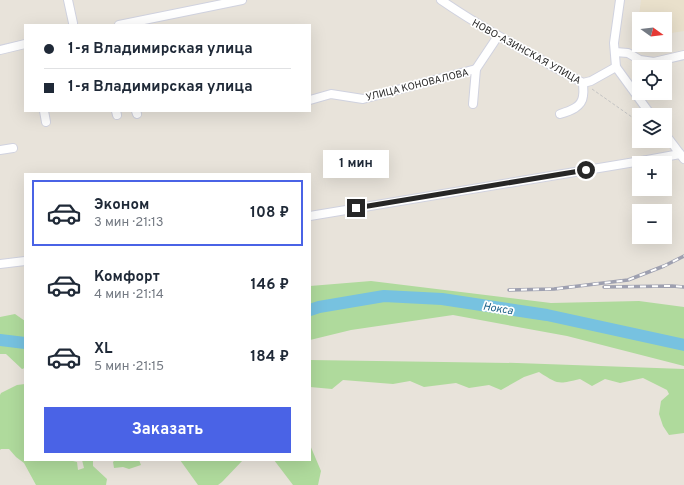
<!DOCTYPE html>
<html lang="ru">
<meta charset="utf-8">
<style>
body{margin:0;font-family:Overpass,sans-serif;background:#f2f2f3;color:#1f2937;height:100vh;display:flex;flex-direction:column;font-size:15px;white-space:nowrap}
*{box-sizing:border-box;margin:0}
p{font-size:13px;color:#747a83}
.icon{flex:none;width:22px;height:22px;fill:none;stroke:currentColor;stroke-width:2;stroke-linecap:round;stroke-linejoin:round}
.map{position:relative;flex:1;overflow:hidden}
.panel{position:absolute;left:24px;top:173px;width:287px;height:288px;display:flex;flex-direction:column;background:#fff;border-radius:0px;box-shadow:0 4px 16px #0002}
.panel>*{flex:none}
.banner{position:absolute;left:24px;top:24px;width:287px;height:88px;border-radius:0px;box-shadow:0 4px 16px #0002;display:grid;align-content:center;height:88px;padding:0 20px;background:#fff}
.needle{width:26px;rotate:105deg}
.tools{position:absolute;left:632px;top:12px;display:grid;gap:8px}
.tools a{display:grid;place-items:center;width:40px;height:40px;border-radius:0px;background:#fff;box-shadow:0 4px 16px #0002;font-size:20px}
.end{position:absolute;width:18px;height:18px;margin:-9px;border:5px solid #272727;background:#fff;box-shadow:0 0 0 2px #fff}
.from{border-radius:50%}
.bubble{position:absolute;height:28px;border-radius:0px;background:#fff;box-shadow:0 4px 16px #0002;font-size:13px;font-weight:700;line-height:28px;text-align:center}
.banner b{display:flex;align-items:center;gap:14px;height:38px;font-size:15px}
.banner b+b{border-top:1px solid #e0e1e3}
.banner i{width:10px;height:10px;background:#1f2937}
ul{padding:7px 0 0;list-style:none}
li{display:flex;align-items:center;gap:12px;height:66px;margin:0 8px 6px;padding:0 12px;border:2px solid transparent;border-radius:0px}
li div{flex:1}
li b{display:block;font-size:15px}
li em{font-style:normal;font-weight:700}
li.on{border-color:#4a63e6}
li>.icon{width:36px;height:36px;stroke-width:1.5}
.primary-button{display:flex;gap:8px;margin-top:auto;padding:8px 20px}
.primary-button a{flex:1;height:46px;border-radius:0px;background:#4a63e6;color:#fff;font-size:16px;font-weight:700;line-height:46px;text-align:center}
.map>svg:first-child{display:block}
.education{fill:#e9e0cb}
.green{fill:#afda9c}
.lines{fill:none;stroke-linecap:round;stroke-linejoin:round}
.river{stroke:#77c2e0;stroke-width:12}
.minor-casing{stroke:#d0d2df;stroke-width:10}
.path{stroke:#c3c3c3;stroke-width:1;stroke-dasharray:3 2;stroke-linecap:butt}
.minor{stroke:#fff;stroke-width:8}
.rail-casing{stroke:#9ea0b0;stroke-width:3.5}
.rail{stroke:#fff;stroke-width:2;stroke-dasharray:6;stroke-linecap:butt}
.route{stroke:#272727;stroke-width:5}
.labels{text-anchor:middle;stroke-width:3.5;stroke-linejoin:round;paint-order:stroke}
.street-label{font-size:10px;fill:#272727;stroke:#fff}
.water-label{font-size:11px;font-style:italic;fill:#1b6088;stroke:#fff}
</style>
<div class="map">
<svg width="684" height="485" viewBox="0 0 684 485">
<rect width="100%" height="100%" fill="#e8e3da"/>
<!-- education -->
<polygon class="education" points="641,0 684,0 684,31 665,34 665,19 639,19 639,37 636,38"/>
<!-- green -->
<g class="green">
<polygon points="371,281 551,303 639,301 684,307 684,366 567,336 453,315 351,330 310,340 310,286"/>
<polygon points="15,314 25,321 25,368 22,369 6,354 0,354 0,317"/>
<path d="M310 360 517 363 684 369V433L669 435 663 426 659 414 661 401 669 394 667 390 643 378 620 383 605 379 592 386 580 379C558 384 559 385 539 372L524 377 501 390 489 385 469 388 456 383 424 387 410 381 393 384 343 380 332 389 310 387Z"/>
<polygon points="25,384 25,460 69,460 77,462 78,470 84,468 82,460 93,460 93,466 107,479 106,485 36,485 24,463 16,457 9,449 1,449 0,450 0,395 1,393 17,385"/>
<polygon points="310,445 321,471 318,485 293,485 274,460 310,460"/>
<polygon points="115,460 139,460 141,465 129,469 123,467 114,468 113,462"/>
<polygon points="180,460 243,460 222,482 218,485 198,485"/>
</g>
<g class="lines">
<!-- river -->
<g class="river">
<polyline points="310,310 319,307 384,296 442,299 547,315 684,345"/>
<polyline points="0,340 25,343"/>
</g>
<!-- minor casing -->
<g class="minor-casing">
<g id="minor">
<polyline points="68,0 73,23"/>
<path d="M441 0C486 31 535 56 583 83L591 81 616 67"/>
<polyline points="119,25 242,0"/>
<polyline points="0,50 25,44"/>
<polyline points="615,52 628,53 640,60 654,62 684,55"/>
<polyline points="616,67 614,43 620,0"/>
<polyline points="616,67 651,115"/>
<polyline points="310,100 331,94 363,99 476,69 498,36"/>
<polyline points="473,104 476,69"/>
<polyline points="44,111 46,122"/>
<polyline points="116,111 117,115"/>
<polyline points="136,111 137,114"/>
<path d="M560 114C570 111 582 107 583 96 584 91 583 87 583 83"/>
<polyline points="665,134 684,159"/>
<polyline points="0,150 13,148"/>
<polyline points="310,216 647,160 680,154"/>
<polyline points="0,264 25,261"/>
</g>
</g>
<!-- path -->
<polyline class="path" points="592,89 639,122"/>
<!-- minor -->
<use href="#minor" class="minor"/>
<!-- rail casing -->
<g class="rail-casing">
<g id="rail">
<polyline points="604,287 672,286 684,287"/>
<polyline points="509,290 554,289 628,280 664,266 684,256"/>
</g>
</g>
<!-- rail -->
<use href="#rail" class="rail"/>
</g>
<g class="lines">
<!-- route -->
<polyline class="route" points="356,208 586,170"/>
</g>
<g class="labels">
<!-- street labels -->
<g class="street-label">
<text transform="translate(527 51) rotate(29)" y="4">НОВО-АЗИНСКАЯ УЛИЦА</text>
<text transform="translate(417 84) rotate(-14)" y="4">УЛИЦА КОНОВАЛОВА</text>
</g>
<!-- water labels -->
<g class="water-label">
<text transform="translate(498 308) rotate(9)" y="4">Нокса</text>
</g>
</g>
</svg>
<div class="tools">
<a><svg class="needle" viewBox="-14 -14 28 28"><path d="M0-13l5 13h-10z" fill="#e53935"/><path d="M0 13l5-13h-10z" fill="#747a83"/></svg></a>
<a><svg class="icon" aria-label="locate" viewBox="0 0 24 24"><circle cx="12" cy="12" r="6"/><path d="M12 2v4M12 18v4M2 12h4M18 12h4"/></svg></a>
<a><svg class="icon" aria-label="layers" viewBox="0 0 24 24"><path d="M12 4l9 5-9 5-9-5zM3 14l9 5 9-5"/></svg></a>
<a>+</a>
<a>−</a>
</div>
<i class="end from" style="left:586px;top:170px"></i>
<i class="end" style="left:356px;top:208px"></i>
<div class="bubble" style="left:323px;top:150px;width:66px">1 мин</div>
<div class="banner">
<b><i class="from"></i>1-я Владимирская улица</b>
<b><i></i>1-я Владимирская улица</b>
</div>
<section class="panel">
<ul>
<li class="on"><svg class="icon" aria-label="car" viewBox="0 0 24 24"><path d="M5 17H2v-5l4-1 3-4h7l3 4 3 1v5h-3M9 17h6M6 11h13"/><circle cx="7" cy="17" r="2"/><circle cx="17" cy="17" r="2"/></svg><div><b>Эконом</b><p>3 мин · 21:13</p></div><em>108 ₽</em></li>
<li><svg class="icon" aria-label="car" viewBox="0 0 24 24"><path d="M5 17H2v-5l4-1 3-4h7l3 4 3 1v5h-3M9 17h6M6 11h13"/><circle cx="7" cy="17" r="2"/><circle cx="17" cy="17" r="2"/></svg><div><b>Комфорт</b><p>4 мин · 21:14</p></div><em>146 ₽</em></li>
<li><svg class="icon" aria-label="car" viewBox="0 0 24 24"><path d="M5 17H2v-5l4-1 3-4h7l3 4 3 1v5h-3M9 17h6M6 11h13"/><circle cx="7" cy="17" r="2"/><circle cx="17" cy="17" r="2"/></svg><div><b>XL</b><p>5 мин · 21:15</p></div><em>184 ₽</em></li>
</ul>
<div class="primary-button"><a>Заказать</a></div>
</section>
</div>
